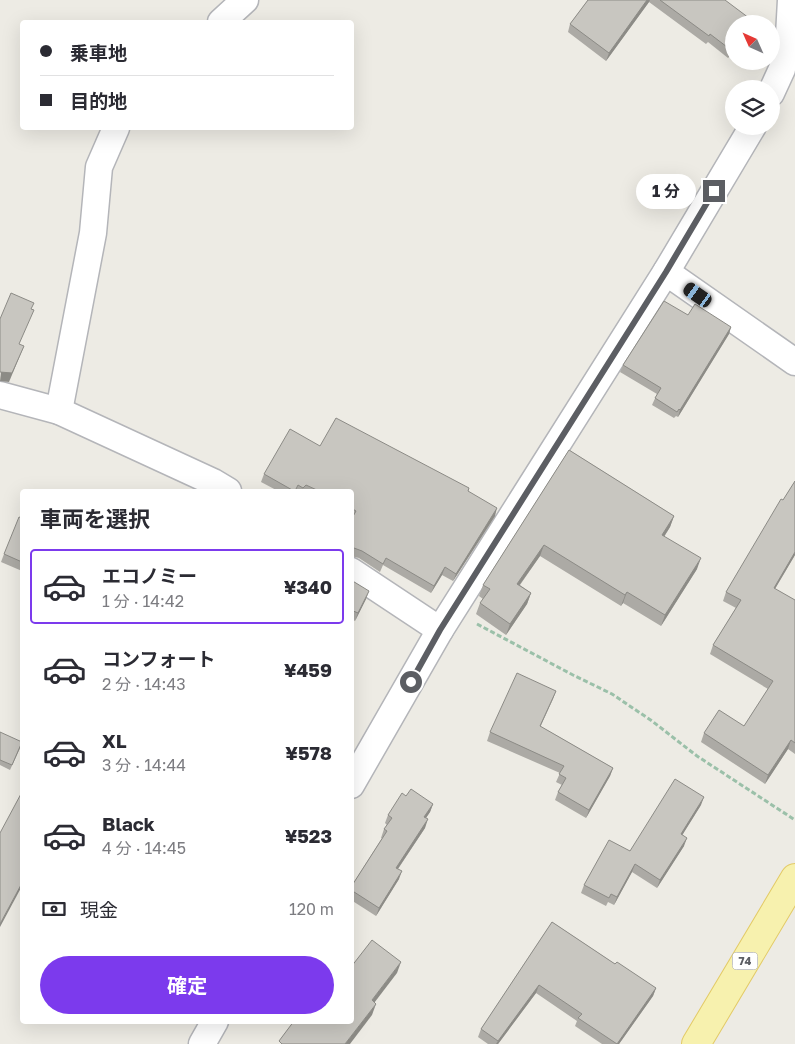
<!DOCTYPE html>
<html lang="ja">
<meta charset="utf-8">
<style>
body{margin:0;font-family:"Golos Text","Noto Sans JP",sans-serif;background:#f2f2f3;color:#2b2b33;height:100vh;display:flex;flex-direction:column;font-size:19px;white-space:nowrap}
*{box-sizing:border-box;margin:0}
p{font-size:16px;color:#7c7c81}
.icon{flex:none;width:28px;height:28px;fill:none;stroke:currentColor;stroke-width:2;stroke-linecap:round;stroke-linejoin:round}
.map{position:relative;flex:1;overflow:hidden}
.panel{position:absolute;left:20px;top:489px;width:334px;height:535px;display:flex;flex-direction:column;background:#fff;border-radius:5px;box-shadow:0 5px 20px #0002}
.panel>*{flex:none}
.guide{position:absolute;left:20px;top:20px;width:334px;height:110px;border-radius:5px;box-shadow:0 5px 20px #0002;display:grid;align-content:center;height:110px;padding:0 20px;background:#fff}
.needle{width:32px;rotate:315deg}
.tools{position:absolute;left:725px;top:15px;display:grid;gap:10px}
.tools a{display:grid;place-items:center;width:55px;height:55px;border-radius:50%;background:#fff;box-shadow:0 5px 20px #0002;font-size:25px}
.end{position:absolute;width:22px;height:22px;margin:-11px;border:6px solid #5c5e63;background:#fff;box-shadow:0 0 0 2px #fff}
.from{border-radius:50%}
.bubble{position:absolute;height:35px;border-radius:18px;background:#fff;box-shadow:0 5px 20px #0002;font-size:16px;font-weight:700;line-height:35px;text-align:center}
.car{position:absolute;width:15px;height:30px;margin:-15px -8px;border-radius:6px;box-shadow:0 0 4px 1px #0007;background:linear-gradient(#222 24%,#8ab4d8 0 40%,#222 0 76%,#8ab4d8 0 86%,#222 0)}
.guide b{display:flex;align-items:center;gap:18px;height:48px;font-size:19px}
.guide b+b{border-top:1px solid #e1e1e2}
.guide i{width:12px;height:12px;background:#2b2b33}
ul{padding:0;list-style:none}
li{display:flex;align-items:center;gap:15px;height:75px;margin:0 10px 8px;padding:0 10px;border:2px solid transparent;border-radius:5px}
li div{flex:1}
li b{display:block;font-size:19px}
li em{font-style:normal;font-weight:700}
li.current{border-color:#7c3aed}
li>.icon{width:45px;height:45px;stroke-width:1.5}
h2{padding:0 20px;font-size:22px;line-height:60px}
.pay{display:flex;align-items:center;gap:12px;height:55px;padding:0 20px;font-size:19px}
.pay p{margin-inline-start:auto}
.cta{display:flex;gap:10px;margin-top:auto;padding:10px 20px}
.cta a{flex:1;height:58px;border-radius:30px;background:#7c3aed;color:#fff;font-size:20px;font-weight:700;line-height:58px;text-align:center}
.map>svg:first-child{display:block}
.lines{fill:none;stroke-linecap:round;stroke-linejoin:round}
.minor-casing{stroke:#b4b5b9;stroke-width:29}
.primary-casing{stroke:#e3ca66;stroke-width:30}
.path{stroke:#9bc0a9;stroke-width:3;stroke-dasharray:5 2.5;stroke-linecap:butt}
.minor{stroke:#fff;stroke-width:26}
.primary{stroke:#f7f1ae;stroke-width:28}
.wall{fill:#acaaa5}
.shaded-wall{fill:#8c8b86}
.building{fill:#c8c6c0;stroke:#8c8b86}
.route{stroke:#5c5e63;stroke-width:6}
.labels{text-anchor:middle;stroke-width:5;stroke-linejoin:round;paint-order:stroke}
.shield{fill:#fff;stroke:#8d8e92;stroke-width:1}
.shield-label{font-size:11px;font-weight:bold;fill:#5c5e63}
</style>
<div class="map">
<svg width="795" height="1044" viewBox="0 0 795 1044">
<rect width="100%" height="100%" fill="#edebe4"/>
<g class="lines">
<!-- minor casing -->
<g class="minor-casing">
<g id="minor">
<polyline points="221,22 245,0"/>
<polyline points="771,93 782,69 789,36 791,0"/>
<polyline points="666,272 795,362"/>
<polyline points="0,395 59,411 213,482 228,491"/>
<polyline points="59,411 93,233 99,167 116,128"/>
<polyline points="351,571 440,630"/>
<polyline points="351,785 440,630 666,272 753,126"/>
<polyline points="202,1044 215,1021"/>
</g>
</g>
<!-- primary casing -->
<g class="primary-casing">
<polyline id="primary" points="696,1044 795,878"/>
</g>
<!-- path -->
<polyline class="path" points="477,624 573,675 612,694 652,721 697,756 795,820"/>
<!-- minor -->
<use href="#minor" class="minor"/>
<!-- primary -->
<use href="#primary" class="primary"/>
</g>
<!-- wall -->
<g class="wall">
<polygon points="588,0 725,0 734,50 728,58 708,42 706,44 649,2 606,61 568,32 570,24"/>
<polygon points="688,315 731,327 729,334 678,417 676,416 674,418 652,405 657,394 620,372 623,365"/>
<polygon points="320,446 469,488 468,491 495,516 453,581 442,575 431,593 383,565 380,572 359,558 351,556 353,518 351,517 351,491 278,491 261,482 264,474"/>
<polygon points="569,450 674,516 670,527 664,537 697,569 661,626 623,603 621,606 540,556 520,585 531,593 527,604 506,635 476,614 480,603 483,599 479,596 483,585"/>
<polygon points="795,481 795,555 775,589 795,600 795,754 788,749 765,784 701,742 704,733 744,726 768,689 710,654 713,645 736,608 723,601 726,592"/>
<polygon points="22,518 22,571 1,562 4,554"/>
<polygon points="351,580 366,599 355,621 351,619"/>
<polygon points="556,691 540,726 613,768 610,776 586,818 555,800 558,792 562,785 556,782 560,773 487,741 490,732"/>
<polygon points="0,732 22,744 10,770 0,765"/>
<polygon points="406,796 433,804 430,812 426,818 425,828 398,869 399,879 376,916 351,900 351,887 382,838 381,838 384,829 387,825 385,823 388,815"/>
<polygon points="701,805 682,835 684,846 657,888 632,872 614,905 608,902 606,906 581,893 584,885 630,851"/>
<polygon points="552,922 615,964 656,988 653,996 619,1044 602,1044 575,1026 577,1021 536,993 498,1044 488,1044 478,1037 481,1029"/>
</g>
<!-- shaded-wall -->
<g class="shaded-wall">
<polygon points="647,0 650,0 649,2 606,61 609,53"/>
<polygon points="734,46 734,50 728,58 731,50"/>
<polygon points="731,327 729,334 678,417 680,410"/>
<polygon points="24,346 9,382 0,381 1,372"/>
<polygon points="497,508 495,516 453,581 456,574"/>
<polygon points="674,516 670,527 658,546 662,535"/>
<polygon points="544,545 540,556 513,594 517,584"/>
<polygon points="354,548 351,556 351,549"/>
<polygon points="795,552 795,555 770,597 774,588"/>
<polygon points="701,558 697,569 661,626 665,615"/>
<polygon points="445,567 442,575 431,593 434,586"/>
<polygon points="369,591 366,599 355,621 358,613"/>
<polygon points="627,592 623,603 621,606 625,595"/>
<polygon points="531,593 527,604 506,635 510,624"/>
<polygon points="556,691 553,699 537,734 540,726"/>
<polygon points="791,740 788,749 765,784 768,775"/>
<polygon points="613,768 610,776 586,818 589,810"/>
<polygon points="704,797 701,805 678,842 681,834"/>
<polygon points="433,804 430,812 421,825 424,817"/>
<polygon points="428,819 425,828 393,876 396,868"/>
<polygon points="687,838 684,846 657,888 660,880"/>
<polygon points="635,864 632,872 614,905 617,897"/>
<polygon points="402,871 399,879 376,916 379,908"/>
<polygon points="22,883 22,886 0,927 0,924"/>
<polygon points="401,962 397,973 368,1011 372,1000"/>
<polygon points="539,985 536,993 498,1044 496,1044 498,1041"/>
<polygon points="656,988 653,996 619,1044 617,1044"/>
<polygon points="376,1004 372,1015 350,1044 345,1044"/>
</g>
<!-- building -->
<g class="building">
<polygon points="588,0 647,0 609,53 570,24"/>
<polygon points="660,0 725,0 753,21 751,24 734,24 734,46 731,50 710,34 709,36"/>
<polygon points="11,293 34,303 31,309 34,310 19,344 24,346 12,373 0,372 0,319"/>
<polygon points="664,301 688,315 695,304 731,327 680,410 679,409 677,412 655,398 661,388 623,365"/>
<polygon points="336,418 469,488 468,491 497,508 456,574 445,567 434,586 386,558 383,564 362,551 354,548 351,549 351,520 356,511 351,508 351,491 319,491 306,485 303,488 298,485 295,491 294,491 264,474 290,429 320,446"/>
<polygon points="569,450 674,516 662,535 701,558 665,615 627,592 625,595 544,545 517,584 531,593 510,624 480,603 490,589 483,585"/>
<polygon points="795,481 795,552 774,588 795,600 795,743 791,740 768,775 704,733 719,710 744,726 773,681 713,645 741,600 726,592 781,499 783,500"/>
<polygon points="19,517 22,518 22,562 4,554"/>
<polygon points="351,580 369,591 358,613 351,610"/>
<polygon points="517,673 556,691 540,726 613,768 589,810 558,792 566,778 559,774 564,766 490,732"/>
<polygon points="0,732 22,742 12,765 0,760"/>
<polygon points="675,779 704,797 681,834 687,838 660,880 635,864 617,897 611,894 609,898 584,885 609,840 630,851"/>
<polygon points="411,789 433,804 424,817 428,819 396,868 402,871 379,908 351,890 351,887 387,831 384,829 392,818 388,815 402,793 406,796"/>
<polygon points="22,792 22,883 0,924 0,833"/>
<polygon points="552,922 615,964 617,962 656,988 617,1044 578,1018 582,1014 539,985 498,1041 481,1029"/>
<polygon points="372,940 401,962 372,1000 376,1004 345,1044 282,1044 279,1041 294,1021 351,1021 351,967"/>
</g>
<g class="lines">
<!-- route -->
<polyline class="route" points="411,682 440,630 666,272 714,191"/>
</g>
<g class="labels">
<!-- shield labels -->
<rect class="shield" x="732.5" y="952.5" width="25" height="17" rx="4"/>
<g class="shield-label">
<text x="745" y="965">74</text>
</g>
</g>
</svg>
<div class="tools">
<a><svg class="needle" viewBox="-14 -14 28 28"><path d="M0-13l5 13h-10z" fill="#e53935"/><path d="M0 13l5-13h-10z" fill="#7c7c81"/></svg></a>
<a><svg class="icon" aria-label="layers" viewBox="0 0 24 24"><path d="M12 4l9 5-9 5-9-5zM3 14l9 5 9-5"/></svg></a>
</div>
<i class="end from" style="left:411px;top:682px"></i>
<i class="end" style="left:714px;top:191px"></i>
<div class="bubble" style="left:636px;top:174px;width:60px">1 分</div>
<i class="car" style="left:698px;top:295px;rotate:305deg"></i>
<div class="guide">
<b><i class="from"></i>乗車地</b>
<b><i></i>目的地</b>
</div>
<section class="panel">
<h2>車両を選択</h2>
<ul>
<li class="current"><svg class="icon" aria-label="car" viewBox="0 0 24 24"><path d="M5 17H2v-5l4-1 3-4h7l3 4 3 1v5h-3M9 17h6M6 11h13"/><circle cx="7" cy="17" r="2"/><circle cx="17" cy="17" r="2"/></svg><div><b>エコノミー</b><p>1 分 · 14:42</p></div><em>¥340</em></li>
<li><svg class="icon" aria-label="car" viewBox="0 0 24 24"><path d="M5 17H2v-5l4-1 3-4h7l3 4 3 1v5h-3M9 17h6M6 11h13"/><circle cx="7" cy="17" r="2"/><circle cx="17" cy="17" r="2"/></svg><div><b>コンフォート</b><p>2 分 · 14:43</p></div><em>¥459</em></li>
<li><svg class="icon" aria-label="car" viewBox="0 0 24 24"><path d="M5 17H2v-5l4-1 3-4h7l3 4 3 1v5h-3M9 17h6M6 11h13"/><circle cx="7" cy="17" r="2"/><circle cx="17" cy="17" r="2"/></svg><div><b>XL</b><p>3 分 · 14:44</p></div><em>¥578</em></li>
<li><svg class="icon" aria-label="car" viewBox="0 0 24 24"><path d="M5 17H2v-5l4-1 3-4h7l3 4 3 1v5h-3M9 17h6M6 11h13"/><circle cx="7" cy="17" r="2"/><circle cx="17" cy="17" r="2"/></svg><div><b>Black</b><p>4 分 · 14:45</p></div><em>¥523</em></li>
</ul>
<div class="pay"><svg class="icon" aria-label="cash" viewBox="0 0 24 24"><path d="M3 7h18v10H3z"/><circle cx="12" cy="12" r="2"/></svg>現金<p>120 m</p></div>
<div class="cta"><a>確定</a></div>
</section>
</div>
